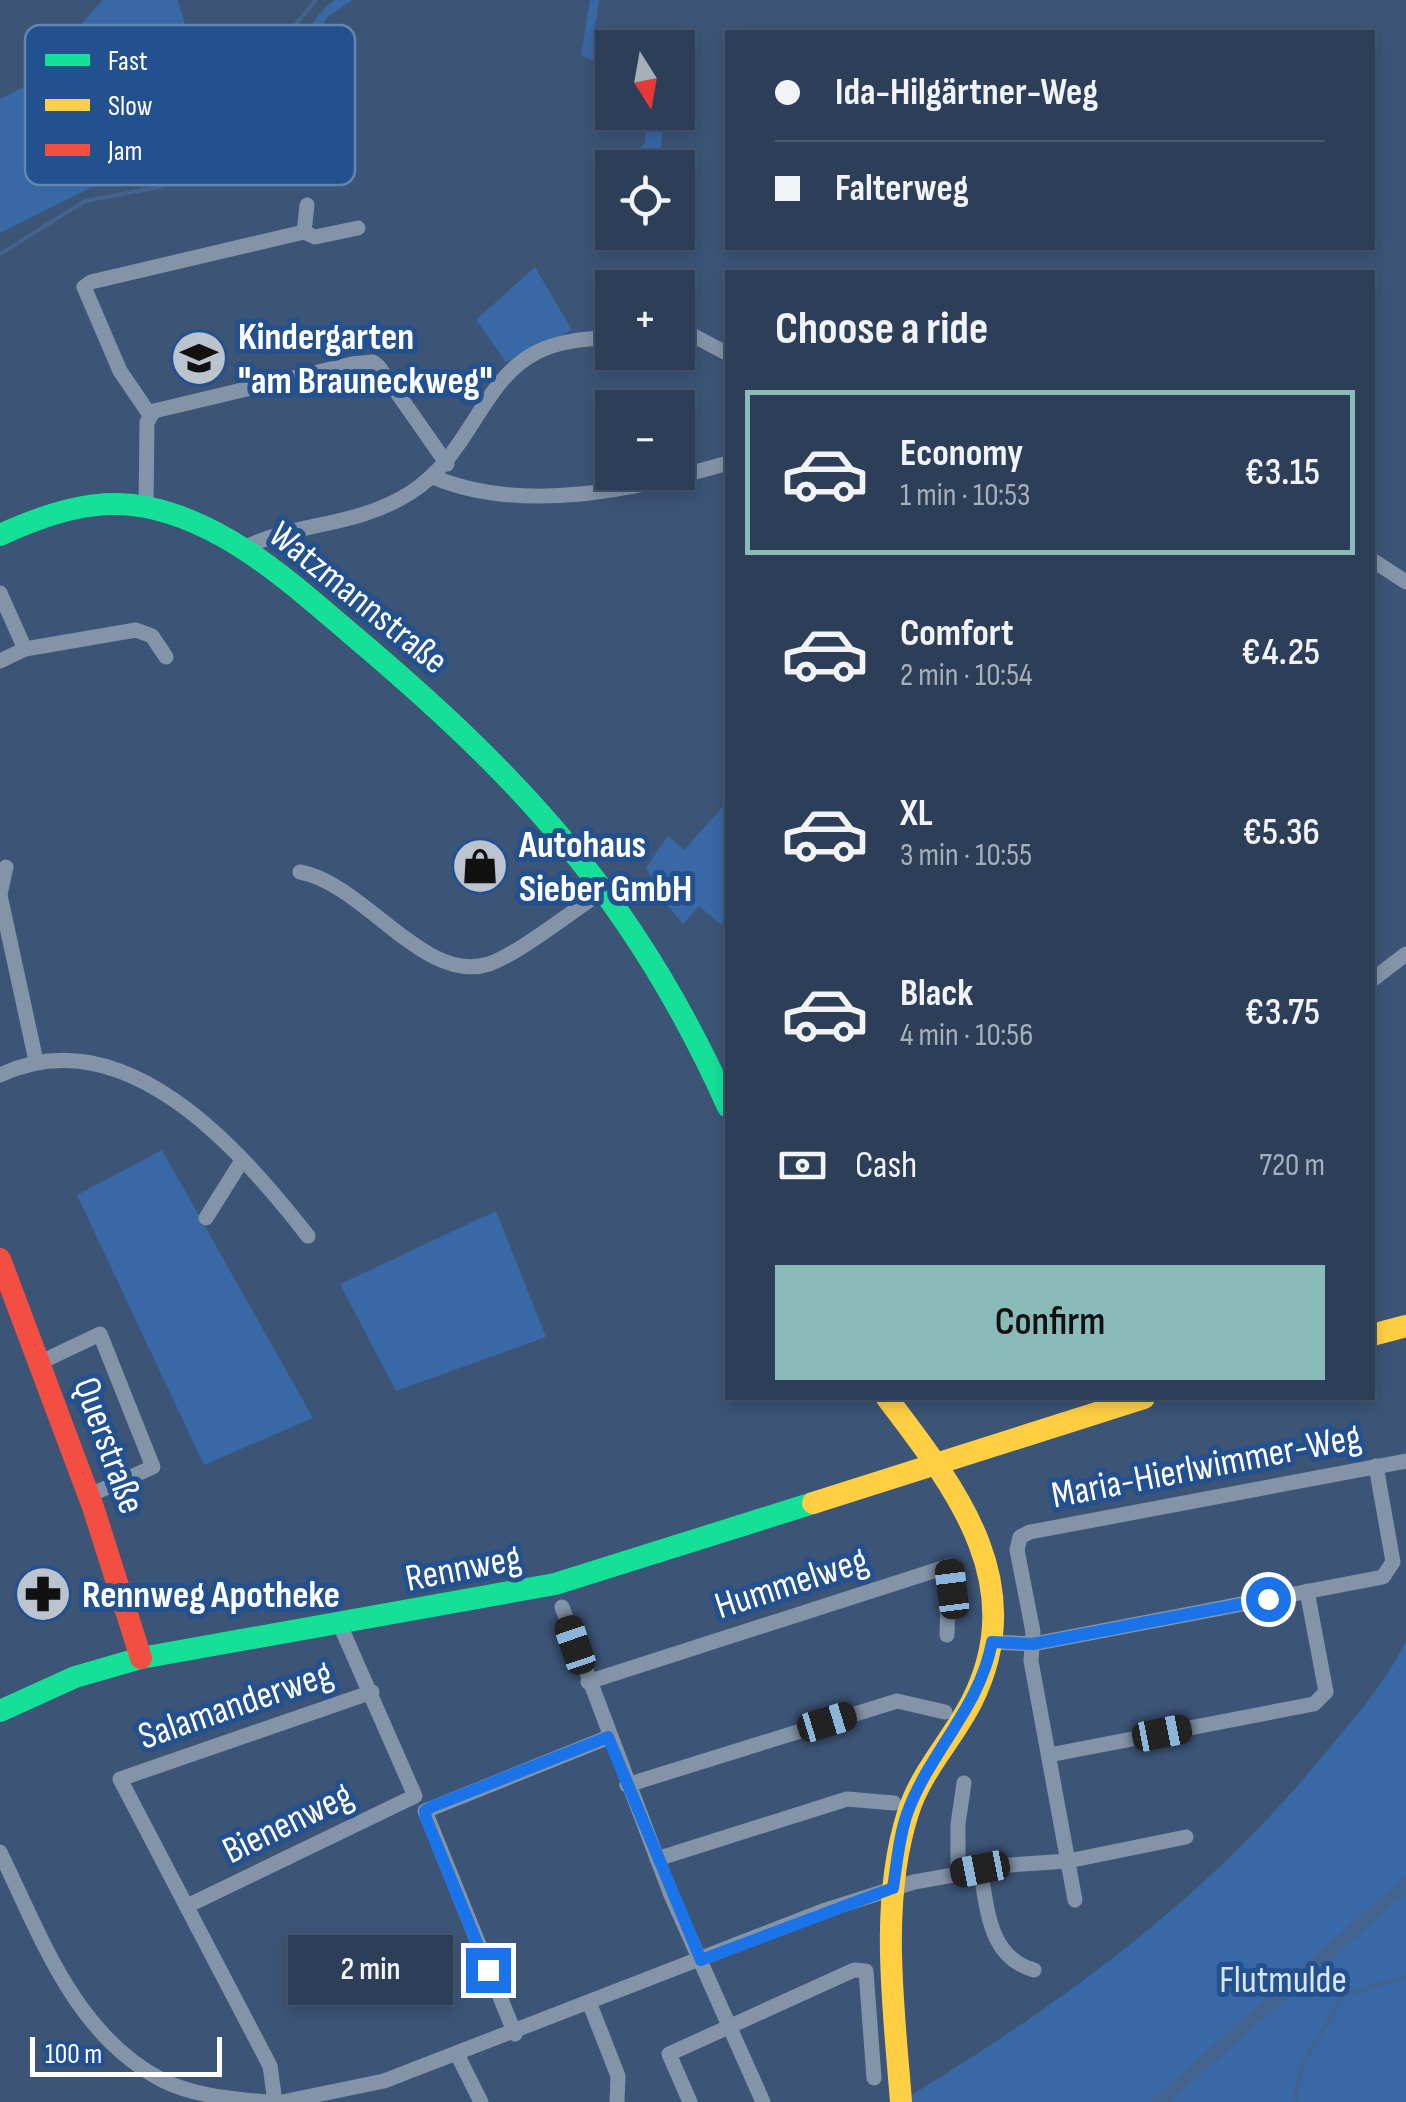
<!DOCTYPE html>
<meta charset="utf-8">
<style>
body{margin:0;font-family:"Sofia Sans Condensed",sans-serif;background:#35465e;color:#f1f3f6;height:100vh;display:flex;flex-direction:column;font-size:38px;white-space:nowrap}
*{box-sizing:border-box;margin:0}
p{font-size:32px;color:#a7afba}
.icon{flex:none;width:55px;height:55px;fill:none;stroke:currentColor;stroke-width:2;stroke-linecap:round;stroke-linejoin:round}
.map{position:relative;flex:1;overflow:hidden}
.sheet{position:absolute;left:725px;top:270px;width:650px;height:1130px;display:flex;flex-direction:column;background:#2d3f58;border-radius:0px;box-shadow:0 5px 15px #0003,0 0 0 2px #48586e}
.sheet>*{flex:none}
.banner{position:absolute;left:725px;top:30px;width:650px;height:220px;border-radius:0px;box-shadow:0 5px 15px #0003,0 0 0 2px #48586e;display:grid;align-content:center;height:220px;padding:0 50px;background:#2d3f58}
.needle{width:65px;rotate:169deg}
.tools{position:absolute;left:595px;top:30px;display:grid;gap:20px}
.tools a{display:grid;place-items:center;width:100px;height:100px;border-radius:0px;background:#2d3f58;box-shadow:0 5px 15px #0003,0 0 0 2px #48586e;font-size:50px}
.scale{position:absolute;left:30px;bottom:25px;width:192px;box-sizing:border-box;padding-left:10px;border:5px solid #fff;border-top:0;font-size:28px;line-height:35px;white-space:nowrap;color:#fff;-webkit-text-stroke:8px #23518f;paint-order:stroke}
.end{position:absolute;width:45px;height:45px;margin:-22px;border:12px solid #1a73e8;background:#fff;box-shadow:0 0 0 5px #fff}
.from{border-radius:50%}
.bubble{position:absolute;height:70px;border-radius:0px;background:#2d3f58;box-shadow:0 5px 15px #0003,0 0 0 2px #48586e;font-size:32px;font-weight:600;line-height:70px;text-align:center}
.car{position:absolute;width:30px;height:60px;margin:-30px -15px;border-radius:12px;box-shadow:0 0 8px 2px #0007;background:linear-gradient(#222 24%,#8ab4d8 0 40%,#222 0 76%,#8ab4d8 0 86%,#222 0)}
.banner b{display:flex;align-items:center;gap:35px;height:95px;font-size:38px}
.banner b+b{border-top:2px solid #48586e}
.banner i{width:25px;height:25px;background:#f1f3f6}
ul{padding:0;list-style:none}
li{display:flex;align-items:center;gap:30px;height:165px;margin:0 20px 15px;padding:0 30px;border:5px solid transparent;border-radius:0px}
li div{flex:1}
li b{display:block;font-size:38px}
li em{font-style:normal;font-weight:600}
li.on{border-color:#8bbbb9}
li>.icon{width:90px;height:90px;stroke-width:1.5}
h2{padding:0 50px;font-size:45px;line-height:120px}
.pay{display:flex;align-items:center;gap:25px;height:110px;padding:0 50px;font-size:38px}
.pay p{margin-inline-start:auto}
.action{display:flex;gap:20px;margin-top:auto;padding:20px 50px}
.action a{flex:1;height:115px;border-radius:0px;background:#8bbbb9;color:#111;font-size:40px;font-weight:600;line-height:115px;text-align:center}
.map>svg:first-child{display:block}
.green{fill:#3868a5}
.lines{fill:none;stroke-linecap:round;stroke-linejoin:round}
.stream{stroke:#43638f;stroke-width:4}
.canal{stroke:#43638f;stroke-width:14}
.street{stroke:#8394a9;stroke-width:15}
.fast{stroke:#16e098;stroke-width:22}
.slow{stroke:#ffcf43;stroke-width:22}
.jam{stroke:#f24e42;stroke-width:22}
.route{stroke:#1a73e8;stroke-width:12}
.labels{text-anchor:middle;stroke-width:10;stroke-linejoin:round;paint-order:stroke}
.poi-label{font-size:38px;font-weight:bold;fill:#fff;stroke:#23518f;text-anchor:start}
.street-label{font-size:38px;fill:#fff;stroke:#23518f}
.park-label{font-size:38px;fill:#d8e7f9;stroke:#23518f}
.key{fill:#23518f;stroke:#6585b1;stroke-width:2.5}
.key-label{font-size:28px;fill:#fff}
</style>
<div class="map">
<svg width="1406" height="2102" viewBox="0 0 1406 2102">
<rect width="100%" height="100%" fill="#3c5476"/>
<!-- green -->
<g class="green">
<path d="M103 0H178C189 47 205 60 242 89L180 176 92 187 0 233V99L35 81 33 76Z"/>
<path d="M335 0H353L327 17 314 44 342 122 268 96C299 69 300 23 335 0Z"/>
<polygon points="590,0 599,0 594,34 614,47 612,71 581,55"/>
<polygon points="646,113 665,113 658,167 618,167 645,143"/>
<polygon points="535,267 572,330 506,362 476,320"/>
<polygon points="727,802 727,919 721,925 699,906 683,924 664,901 646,868 668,836 684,850"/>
<polygon points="162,1150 313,1418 204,1465 77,1195"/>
<polygon points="496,1211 546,1337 396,1391 340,1284"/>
<path d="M1406 1641V2102H900C1058 2006 1203 1902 1321 1758 1353 1720 1384 1685 1406 1641Z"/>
</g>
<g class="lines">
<!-- stream -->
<g class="stream">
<polyline points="0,254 85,201 159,187 223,165 248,131 277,47 316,0"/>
<path d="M1295 2102C1299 2048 1324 2040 1341 1996L1406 1977"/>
</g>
<!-- canal -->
<polyline class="canal" points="1159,2102 1406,1884"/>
<!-- street -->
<g class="street">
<polyline points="307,205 304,232 315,237 358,228"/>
<polyline points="678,334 696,337 728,354"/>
<polyline points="150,415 120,371 84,287 91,282 304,232"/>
<path d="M433 477C523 515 638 489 728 463"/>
<polyline points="146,507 147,422 154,411 352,364 373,362 379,367 447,464"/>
<path d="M244 548C298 521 352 529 410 493 472 453 480 381 537 352 561 340 587 339 612 337"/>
<polyline points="1372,560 1406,582"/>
<polyline points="0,593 25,649"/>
<polyline points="0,661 25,649 136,630 152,636 166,657"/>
<path d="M300 872C365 884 424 985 489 964 517 955 578 907 607 888"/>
<polyline points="0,894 6,867"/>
<polyline points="0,895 36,1061"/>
<polyline points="1372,980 1406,954"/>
<path d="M0 1075C124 1016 239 1148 308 1236"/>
<polyline points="206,1218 241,1162"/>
<polyline points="43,1361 100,1334 153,1467 90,1495"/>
<polyline points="562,1607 671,1895 763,2102"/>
<polyline points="992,1642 1033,1644 1383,1577 1393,1562 1376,1466"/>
<polyline points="588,1682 949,1566 947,1635"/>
<polyline points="1049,1755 1314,1704 1326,1692 1307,1591"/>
<polyline points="627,1785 897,1701 945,1712"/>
<path d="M0 1852C41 1936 74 2034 162 2080 194 2096 232 2099 267 2102"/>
<polyline points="657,1859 847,1799 894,1803"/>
<path d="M980 1869C988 1909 988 1957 1034 1970"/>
<polyline points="958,1874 958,1824 964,1783"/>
<polyline points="1075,1900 1031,1661 1033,1632 1017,1550 1020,1537 1030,1532 1406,1461"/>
<polyline points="187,1906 415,1796 340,1625"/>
<polyline points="589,2002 618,2076 617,2102"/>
<polyline points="515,2034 425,1811 609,1737"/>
<polyline points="457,2054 481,2102"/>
<polyline points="275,2102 270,2066 120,1779 372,1692"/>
<polyline points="282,2102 384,2081 823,1911 914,1882 1010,1865 1068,1861 1186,1837"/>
<polyline points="690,2102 669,2054 854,1970 866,1971 874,2078"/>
</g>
<!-- fast -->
<g class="fast">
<path d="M0 535C46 514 95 497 146 507 226 523 290 582 350 633 522 778 635 899 728 1107"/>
<polyline points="0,1711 75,1677 141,1658 555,1584 813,1503"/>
</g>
<!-- slow -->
<g class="slow">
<polyline points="1372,1335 1406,1326"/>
<path d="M887 1398C956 1489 1031 1583 972 1701 953 1739 921 1771 908 1813 879 1904 894 2009 901 2102"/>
<polyline points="813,1503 1144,1398"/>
</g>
<!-- jam -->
<polyline class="jam" points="0,1259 93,1507 141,1658"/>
</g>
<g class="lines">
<!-- route -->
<path class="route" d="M488 1970 426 1818 425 1811 431 1807 608 1737 701 1960 893 1888C897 1863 899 1835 908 1811 931 1750 980 1707 992 1642L1033 1644 1268 1599"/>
</g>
<!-- icons -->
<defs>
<g id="school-disc" transform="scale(2.875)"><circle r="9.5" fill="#bbc3cf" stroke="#23518f"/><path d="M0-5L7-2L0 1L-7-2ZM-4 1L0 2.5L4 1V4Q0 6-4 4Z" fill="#111"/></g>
<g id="shop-disc" transform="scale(2.875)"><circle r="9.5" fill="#bbc3cf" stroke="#23518f"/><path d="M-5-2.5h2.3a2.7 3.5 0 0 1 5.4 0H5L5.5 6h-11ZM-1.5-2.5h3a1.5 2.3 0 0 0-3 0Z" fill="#111"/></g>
<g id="pharmacy-disc" transform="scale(2.875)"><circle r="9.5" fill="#bbc3cf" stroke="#23518f"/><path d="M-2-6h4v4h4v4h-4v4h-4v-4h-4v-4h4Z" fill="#111"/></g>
</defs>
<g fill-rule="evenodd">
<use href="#school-disc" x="199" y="358"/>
<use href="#shop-disc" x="480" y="866"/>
<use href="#pharmacy-disc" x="43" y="1594"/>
</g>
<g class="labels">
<!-- poi labels -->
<g class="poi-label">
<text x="238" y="349">Kindergarten<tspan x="238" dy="44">"am Brauneckweg"</tspan></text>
<text x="519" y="857">Autohaus<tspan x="519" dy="44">Sieber GmbH</tspan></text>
<text x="82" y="1607">Rennweg Apotheke</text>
</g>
<!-- street labels -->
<g class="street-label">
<text transform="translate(359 597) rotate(39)" y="13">Watzmannstraße</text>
<text transform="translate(110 1445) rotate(70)" y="13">Querstraße</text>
<text transform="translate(1206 1465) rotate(-11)" y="13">Maria-Hierlwimmer-Weg</text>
<text transform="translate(463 1567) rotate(-11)" y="13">Rennweg</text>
<text transform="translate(791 1582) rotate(-18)" y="13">Hummelweg</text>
<text transform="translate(235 1704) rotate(-19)" y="13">Salamanderweg</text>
<text transform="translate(287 1822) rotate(-26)" y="13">Bienenweg</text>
</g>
<!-- park labels -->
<g class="park-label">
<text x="1283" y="1992">Flutmulde</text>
</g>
</g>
<!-- legend -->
<rect x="25" y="25" width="330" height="160" rx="15" class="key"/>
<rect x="45" y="54" width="45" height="12" fill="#16e098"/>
<rect x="45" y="99" width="45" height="12" fill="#ffcf43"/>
<rect x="45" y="144" width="45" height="12" fill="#f24e42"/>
<g class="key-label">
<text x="108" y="70">Fast</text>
<text x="108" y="115">Slow</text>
<text x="108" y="160">Jam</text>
</g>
</svg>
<div class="tools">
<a><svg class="needle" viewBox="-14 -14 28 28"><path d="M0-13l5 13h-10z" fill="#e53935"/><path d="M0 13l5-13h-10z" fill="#a7afba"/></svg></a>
<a><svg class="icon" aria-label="locate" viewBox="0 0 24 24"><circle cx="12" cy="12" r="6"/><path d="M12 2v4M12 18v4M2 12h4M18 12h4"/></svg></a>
<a>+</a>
<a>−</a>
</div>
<div class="scale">100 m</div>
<i class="end from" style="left:1268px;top:1599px"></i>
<i class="end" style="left:488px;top:1970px"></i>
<div class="bubble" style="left:288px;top:1935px;width:165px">2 min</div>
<i class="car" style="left:952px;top:1589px;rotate:353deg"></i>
<i class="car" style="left:575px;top:1645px;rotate:341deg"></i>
<i class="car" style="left:827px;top:1722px;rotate:73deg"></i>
<i class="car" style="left:1162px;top:1733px;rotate:79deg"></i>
<i class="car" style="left:980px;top:1869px;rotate:259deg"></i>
<div class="banner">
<b><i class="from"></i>Ida-Hilgärtner-Weg</b>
<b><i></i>Falterweg</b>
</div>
<section class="sheet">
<h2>Choose a ride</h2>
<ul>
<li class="on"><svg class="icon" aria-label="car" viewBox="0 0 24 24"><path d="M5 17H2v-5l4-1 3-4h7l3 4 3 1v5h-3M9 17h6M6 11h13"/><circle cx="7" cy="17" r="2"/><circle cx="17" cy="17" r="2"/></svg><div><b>Economy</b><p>1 min · 10:53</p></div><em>€3.15</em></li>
<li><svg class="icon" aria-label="car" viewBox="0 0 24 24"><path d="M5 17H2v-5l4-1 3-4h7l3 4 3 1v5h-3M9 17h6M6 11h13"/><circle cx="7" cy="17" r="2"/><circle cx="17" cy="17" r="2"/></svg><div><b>Comfort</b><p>2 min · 10:54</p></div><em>€4.25</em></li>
<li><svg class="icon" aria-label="car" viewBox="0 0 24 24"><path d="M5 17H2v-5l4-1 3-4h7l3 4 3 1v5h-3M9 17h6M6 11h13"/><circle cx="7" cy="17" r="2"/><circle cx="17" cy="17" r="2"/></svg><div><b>XL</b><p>3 min · 10:55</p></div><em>€5.36</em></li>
<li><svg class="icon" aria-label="car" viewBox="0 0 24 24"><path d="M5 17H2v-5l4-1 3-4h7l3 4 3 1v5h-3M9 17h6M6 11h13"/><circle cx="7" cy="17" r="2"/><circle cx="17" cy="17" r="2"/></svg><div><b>Black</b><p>4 min · 10:56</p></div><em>€3.75</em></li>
</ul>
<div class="pay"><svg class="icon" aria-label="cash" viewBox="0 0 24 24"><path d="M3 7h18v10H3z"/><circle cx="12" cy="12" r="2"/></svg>Cash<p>720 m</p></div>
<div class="action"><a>Confirm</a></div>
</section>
</div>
